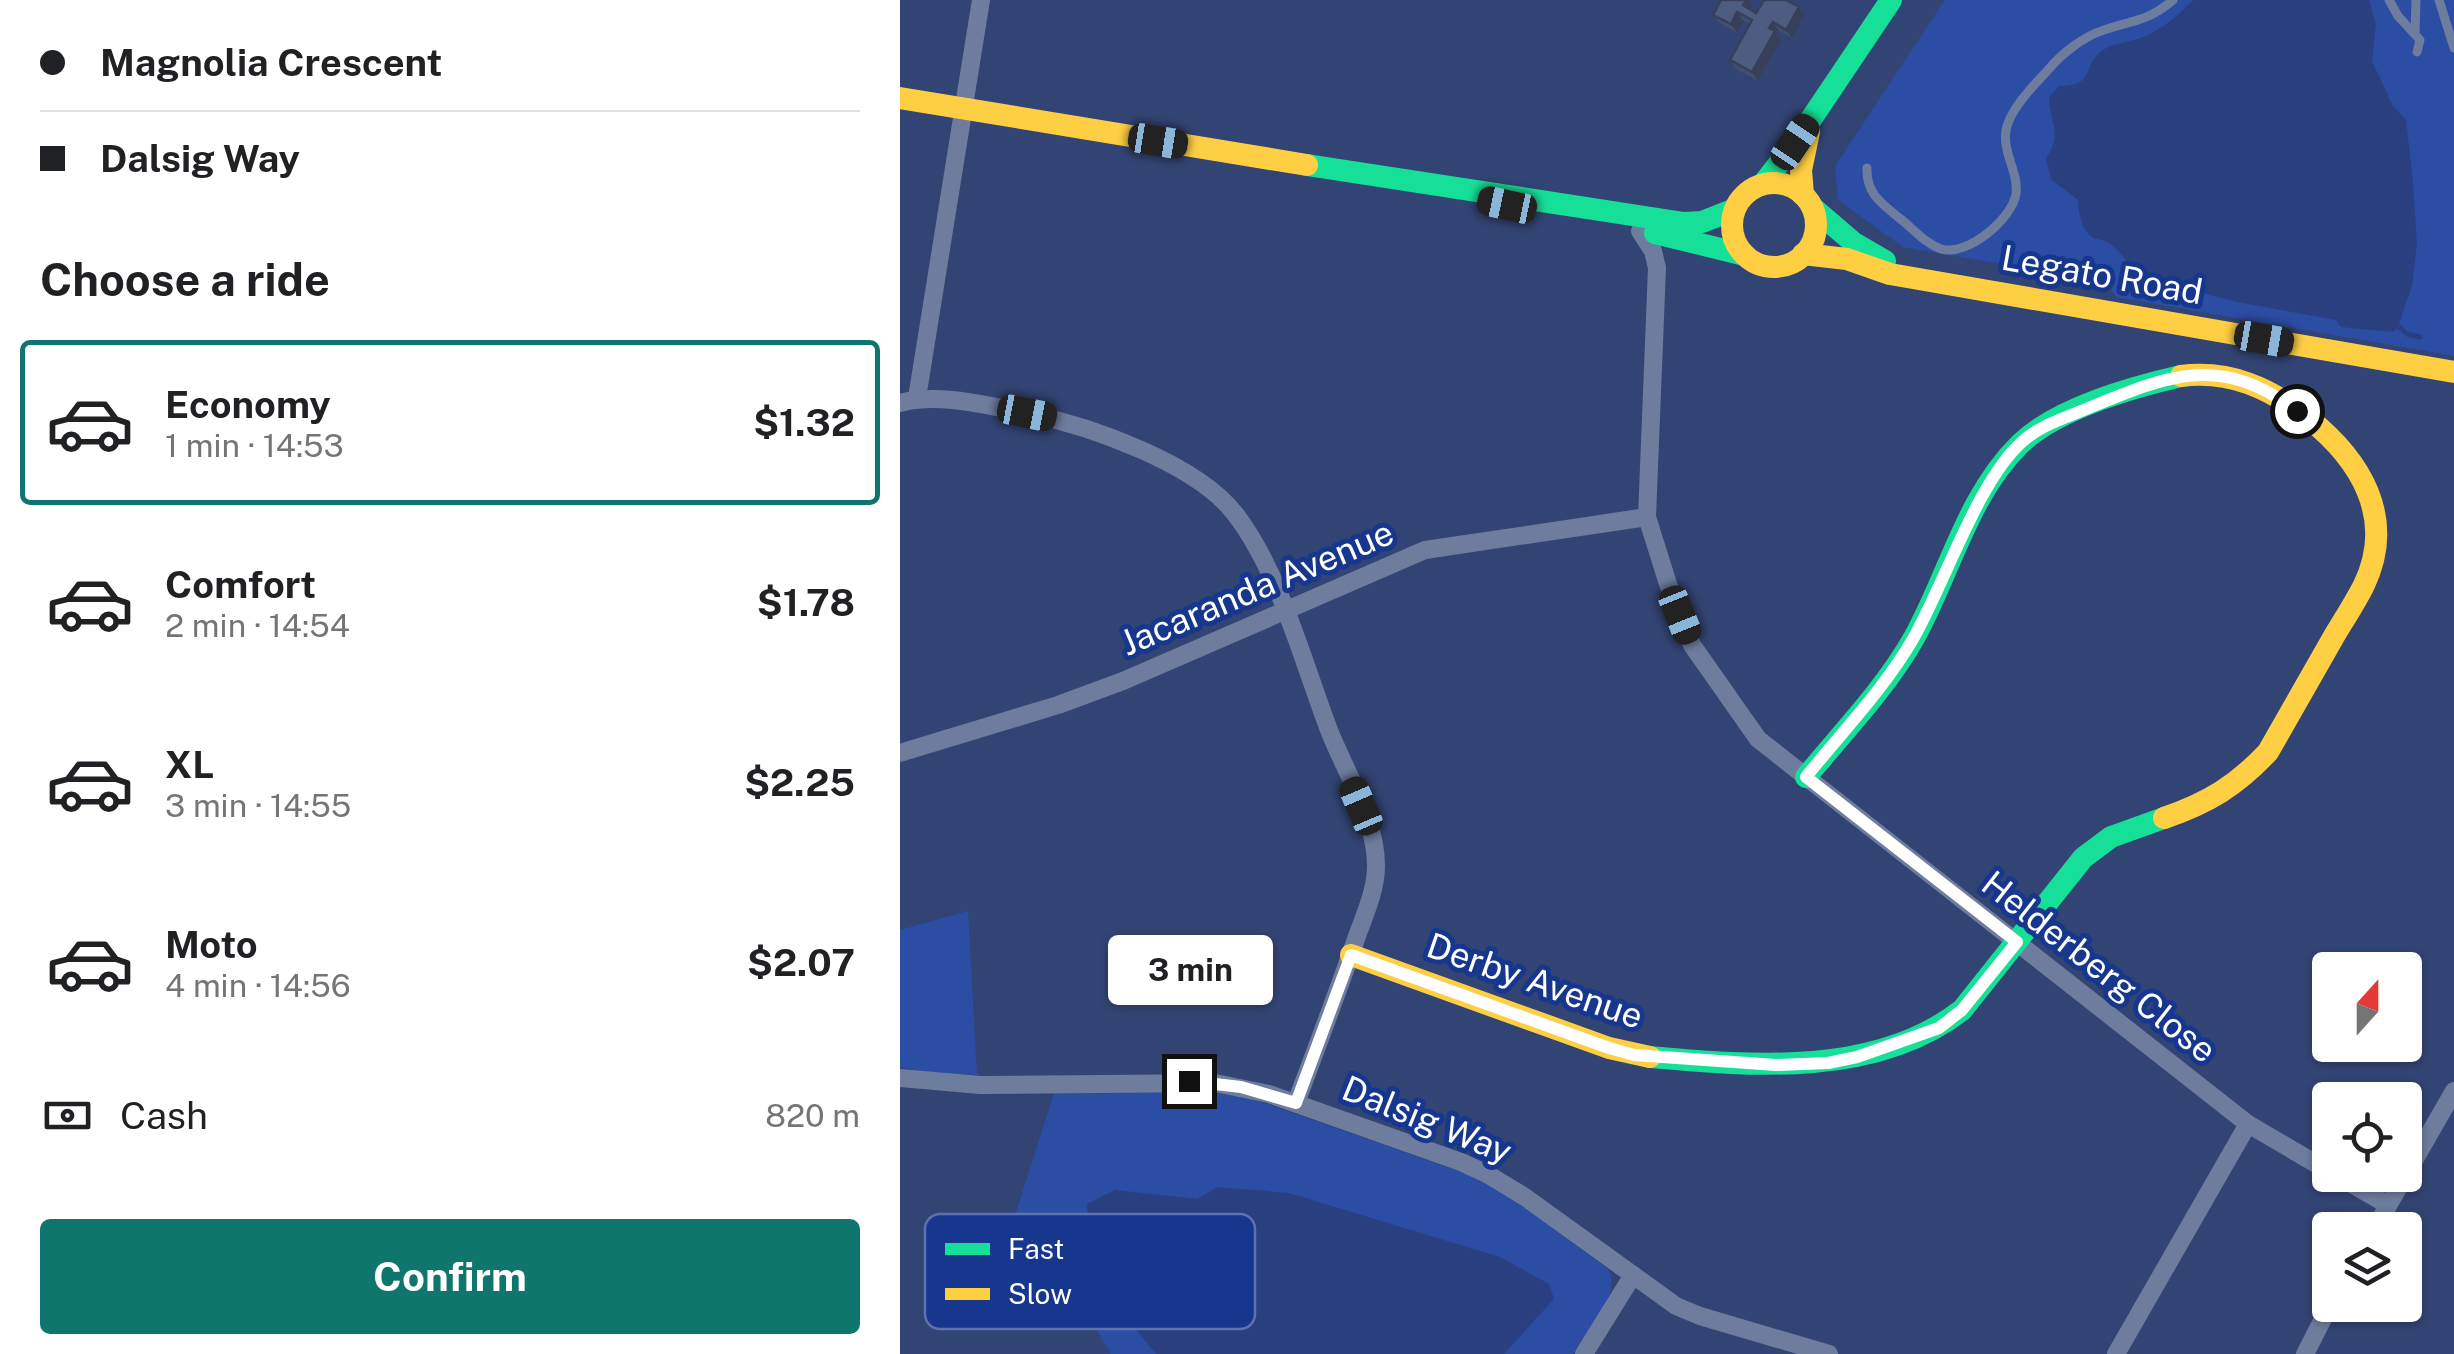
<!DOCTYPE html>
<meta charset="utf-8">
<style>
body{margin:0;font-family:"Public Sans",sans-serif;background:#f6f6f6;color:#202124;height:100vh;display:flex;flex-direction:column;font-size:38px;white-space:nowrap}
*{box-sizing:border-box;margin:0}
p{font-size:32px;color:#757577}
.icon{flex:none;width:55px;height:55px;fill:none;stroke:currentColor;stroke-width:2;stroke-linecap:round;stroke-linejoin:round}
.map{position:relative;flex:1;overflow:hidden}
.details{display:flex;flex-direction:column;background:#fff;width:900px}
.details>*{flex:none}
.guide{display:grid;align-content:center;height:220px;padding:0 40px;background:#fff}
.needle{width:65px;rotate:21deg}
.tools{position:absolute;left:1412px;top:952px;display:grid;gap:20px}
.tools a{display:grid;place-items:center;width:110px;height:110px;border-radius:10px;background:#fff;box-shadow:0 2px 8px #0004;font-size:50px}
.end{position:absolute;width:45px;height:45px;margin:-22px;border:12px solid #fff;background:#111;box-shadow:0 0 0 5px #111}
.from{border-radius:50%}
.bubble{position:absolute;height:70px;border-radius:10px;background:#fff;box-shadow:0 2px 8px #0004;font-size:32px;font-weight:700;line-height:70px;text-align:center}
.car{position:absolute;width:30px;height:60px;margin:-30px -15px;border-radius:12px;box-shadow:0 0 8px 2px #0007;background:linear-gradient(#222 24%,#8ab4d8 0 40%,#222 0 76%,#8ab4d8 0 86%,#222 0)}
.guide b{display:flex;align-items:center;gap:35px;height:95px;font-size:38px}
.guide b+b{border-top:2px solid #e0e0e0}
.guide i{width:25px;height:25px;background:#202124}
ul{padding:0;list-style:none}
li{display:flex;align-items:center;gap:30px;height:165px;margin:0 20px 15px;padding:0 20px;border:5px solid transparent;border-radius:10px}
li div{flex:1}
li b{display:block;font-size:38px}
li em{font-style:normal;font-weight:700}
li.active{border-color:#0f766e}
li>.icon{width:90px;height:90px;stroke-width:1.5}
h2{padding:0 40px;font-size:45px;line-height:120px}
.pay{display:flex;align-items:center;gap:25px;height:110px;padding:0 40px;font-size:38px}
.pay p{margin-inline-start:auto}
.cta{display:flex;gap:20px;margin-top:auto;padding:20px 40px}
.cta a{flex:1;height:115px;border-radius:10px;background:#0f766e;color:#fff;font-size:40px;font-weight:700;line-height:115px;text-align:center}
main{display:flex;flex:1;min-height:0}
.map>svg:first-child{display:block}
.green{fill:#2b4da4}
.water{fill:#2a3f80}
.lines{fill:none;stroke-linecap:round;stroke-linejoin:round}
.stream{stroke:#2a3f80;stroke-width:5}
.lane{stroke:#6e7c9e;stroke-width:9}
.street{stroke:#6e7c9e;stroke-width:18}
.fast{stroke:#16e098;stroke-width:22}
.slow{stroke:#ffcf43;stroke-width:22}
.wall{fill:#424f6f}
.shaded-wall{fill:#36405a}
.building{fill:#4d5c81;stroke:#36405a;stroke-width:2.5}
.route{stroke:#fff;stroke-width:12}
.labels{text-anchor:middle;stroke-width:10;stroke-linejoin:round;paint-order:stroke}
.street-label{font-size:35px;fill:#fff;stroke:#17378e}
.key{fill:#17378e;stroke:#5d73b0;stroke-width:2.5}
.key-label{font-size:28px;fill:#fff}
</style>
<main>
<section class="details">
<div class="guide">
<b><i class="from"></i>Magnolia Crescent</b>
<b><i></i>Dalsig Way</b>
</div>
<h2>Choose a ride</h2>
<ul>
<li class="active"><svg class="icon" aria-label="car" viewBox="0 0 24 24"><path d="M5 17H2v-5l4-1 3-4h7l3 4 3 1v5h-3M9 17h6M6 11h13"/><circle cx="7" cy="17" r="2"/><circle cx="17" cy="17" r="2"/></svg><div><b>Economy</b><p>1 min · 14:53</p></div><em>$1.32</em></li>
<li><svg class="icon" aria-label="car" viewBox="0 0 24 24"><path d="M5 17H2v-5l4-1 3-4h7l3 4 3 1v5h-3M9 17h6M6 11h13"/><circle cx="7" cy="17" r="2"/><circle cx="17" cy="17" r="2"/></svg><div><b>Comfort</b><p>2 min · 14:54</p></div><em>$1.78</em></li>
<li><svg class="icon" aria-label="car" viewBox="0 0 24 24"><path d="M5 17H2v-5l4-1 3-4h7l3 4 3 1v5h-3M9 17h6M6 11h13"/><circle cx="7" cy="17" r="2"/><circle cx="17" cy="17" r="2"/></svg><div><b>XL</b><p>3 min · 14:55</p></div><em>$2.25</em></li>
<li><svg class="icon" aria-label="car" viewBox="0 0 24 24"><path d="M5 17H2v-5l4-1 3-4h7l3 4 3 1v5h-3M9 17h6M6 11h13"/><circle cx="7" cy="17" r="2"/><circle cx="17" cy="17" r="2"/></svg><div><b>Moto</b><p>4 min · 14:56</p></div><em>$2.07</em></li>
</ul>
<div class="pay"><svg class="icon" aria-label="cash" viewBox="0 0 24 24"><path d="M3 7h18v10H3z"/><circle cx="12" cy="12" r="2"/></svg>Cash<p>820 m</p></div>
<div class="cta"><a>Confirm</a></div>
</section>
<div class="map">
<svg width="1554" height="1354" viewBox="0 0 1554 1354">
<rect width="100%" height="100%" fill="#324473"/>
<!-- green -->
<g class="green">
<polygon points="1045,0 1554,0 1554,356 1216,297 1206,282 1003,247 938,200 935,166"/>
<polygon points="68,911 77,1075 28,1073 0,1067 0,930"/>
<path d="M312 1092 359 1101 569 1175 609 1196 708 1269C723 1294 686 1332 673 1354H211L142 1239 111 1228 154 1093Z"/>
</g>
<!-- water -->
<g class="water">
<path d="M1293 0H1469L1476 24 1472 61 1493 106 1506 120 1513 182 1517 244 1512 286 1498 326 1493 332 1441 327 1436 320 1337 302 1292 290H1266L1257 278C1224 275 1230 255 1207 242 1199 238 1192 240 1186 231 1180 222 1179 211 1178 200L1151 179 1146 159C1164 129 1149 126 1149 97L1159 86C1197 86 1180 66 1203 50 1215 42 1229 43 1241 38 1261 30 1279 15 1293 0Z"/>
<path d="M318 1187 389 1193 600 1257 649 1284 654 1299 604 1354H256C214 1303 190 1272 187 1204L215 1190 297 1199Z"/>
</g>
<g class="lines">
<!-- stream -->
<polyline class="stream" points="1498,326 1507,334 1520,337"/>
<!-- lane -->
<g class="lane">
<polyline points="1489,0 1498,16 1520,40 1517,52"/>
<polyline points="1539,0 1554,48"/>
<polyline points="1515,32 1516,0"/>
<path d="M967 168C966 193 981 203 998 217 1013 228 1024 243 1041 249 1067 257 1112 219 1116 194 1119 171 1100 150 1107 126 1113 106 1134 85 1148 70 1161 54 1184 36 1204 30 1233 20 1247 22 1273 0"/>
</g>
<!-- street -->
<g class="street">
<polyline points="740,231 753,251 757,268 747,517 768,584 792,645 858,739 1348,1124 1430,1172"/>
<polyline points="17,398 81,0"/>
<path d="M0 403C38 392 89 406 127 413 189 426 297 463 336 515 380 573 403 662 429 730 446 774 476 818 476 866 476 891 464 916 456 939 437 994 416 1049 396 1103"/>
<polyline points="0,753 158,705 223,681 525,550 747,517"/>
<polyline points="0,1078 80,1085 315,1083 369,1094 561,1162 587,1174 625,1197 776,1306 800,1316 929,1354"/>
<polyline points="1436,1175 1488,1205"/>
<polyline points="1474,1230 1554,1091"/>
<polyline points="684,1354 733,1275"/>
<polyline points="1216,1354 1348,1124"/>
<polyline points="1405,1354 1430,1305"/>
</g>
<!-- fast -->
<g class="fast">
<polyline points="407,165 784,223 802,222 835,209"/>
<polyline points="863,184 895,143 991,0"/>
<polyline points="912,207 954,243 985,261"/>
<polyline points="755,233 845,255"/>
<path d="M906 777C943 732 985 689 1014 638 1049 575 1067 496 1120 444 1156 409 1233 387 1281 376"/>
<path d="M750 1057C853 1066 976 1077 1062 1010L1183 858 1211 837 1264 818"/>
</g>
<!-- slow -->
<g class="slow">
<polyline points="0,98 407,165"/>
<circle cx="874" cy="225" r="42"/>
<polyline points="903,195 901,170 909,132"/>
<polyline points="903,254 947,259 990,274 1554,372"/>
<path d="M1264 818C1308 803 1336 786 1368 752 1390 714 1411 676 1433 638 1443 621 1455 603 1464 585 1496 518 1461 460 1408 418 1370 388 1330 370 1281 376"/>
<polyline points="451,955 709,1048 750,1057"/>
</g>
</g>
<!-- wall -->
<polygon class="wall" points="821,0 849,0 853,6 851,10 856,13 905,16 892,38 879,31 877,34 881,40 858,81 836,69 830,60 850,24 844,21 837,33 820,23 813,15"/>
<!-- shaded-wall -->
<g class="shaded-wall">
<polygon points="846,0 849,0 853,6 849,14 843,5"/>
<polygon points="899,7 905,16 892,38 886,30"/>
<polygon points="837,12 844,21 837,33 831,24"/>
<polygon points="873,22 879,31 877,34 881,40 858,81 852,72"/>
</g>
<!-- building -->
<polygon class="building" points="821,0 846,0 843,5 856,13 864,0 886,0 899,7 886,30 873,22 869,28 875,31 852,72 830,60 852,20 837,12 831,24 813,15"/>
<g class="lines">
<!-- route -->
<path class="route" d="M289 1081 341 1087 396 1103 451 955 709 1048 734 1055 876 1065 928 1063 957 1057 1039 1028 1062 1010 1117 942 906 777C942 732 984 689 1013 639 1045 583 1078 480 1123 441 1142 424 1168 417 1191 407 1271 374 1321 354 1397 411"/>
</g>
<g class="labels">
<!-- street labels -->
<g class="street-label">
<text transform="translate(1202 275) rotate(10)" y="12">Legato Road</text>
<text transform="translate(357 588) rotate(-23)" y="12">Jacaranda Avenue</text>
<text transform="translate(1199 967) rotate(38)" y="12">Helderberg Close</text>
<text transform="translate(635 981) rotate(19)" y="12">Derby Avenue</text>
<text transform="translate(527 1120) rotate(22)" y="12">Dalsig Way</text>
</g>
</g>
<!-- legend -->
<rect x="25" y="1214" width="330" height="115" rx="15" class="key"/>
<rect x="45" y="1243" width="45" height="12" fill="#16e098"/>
<rect x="45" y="1288" width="45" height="12" fill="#ffcf43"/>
<g class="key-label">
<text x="108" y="1259">Fast</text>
<text x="108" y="1304">Slow</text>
</g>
</svg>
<div class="tools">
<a><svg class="needle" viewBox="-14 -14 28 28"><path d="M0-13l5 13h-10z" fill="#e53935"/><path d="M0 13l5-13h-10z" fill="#757577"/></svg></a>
<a><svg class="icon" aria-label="locate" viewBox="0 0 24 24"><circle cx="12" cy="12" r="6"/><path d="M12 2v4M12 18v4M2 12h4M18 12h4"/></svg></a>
<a><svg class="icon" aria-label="layers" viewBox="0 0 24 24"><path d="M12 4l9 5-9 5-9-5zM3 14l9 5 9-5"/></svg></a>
</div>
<i class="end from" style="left:1397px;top:411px"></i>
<i class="end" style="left:289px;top:1081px"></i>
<div class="bubble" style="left:208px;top:935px;width:165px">3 min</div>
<i class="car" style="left:258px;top:141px;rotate:99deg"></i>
<i class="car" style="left:895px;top:142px;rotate:34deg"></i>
<i class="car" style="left:607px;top:205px;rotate:282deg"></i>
<i class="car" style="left:1364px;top:339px;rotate:100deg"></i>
<i class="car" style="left:127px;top:413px;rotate:101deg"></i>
<i class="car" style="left:780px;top:615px;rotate:158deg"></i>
<i class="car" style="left:461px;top:806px;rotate:337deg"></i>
</div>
</main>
